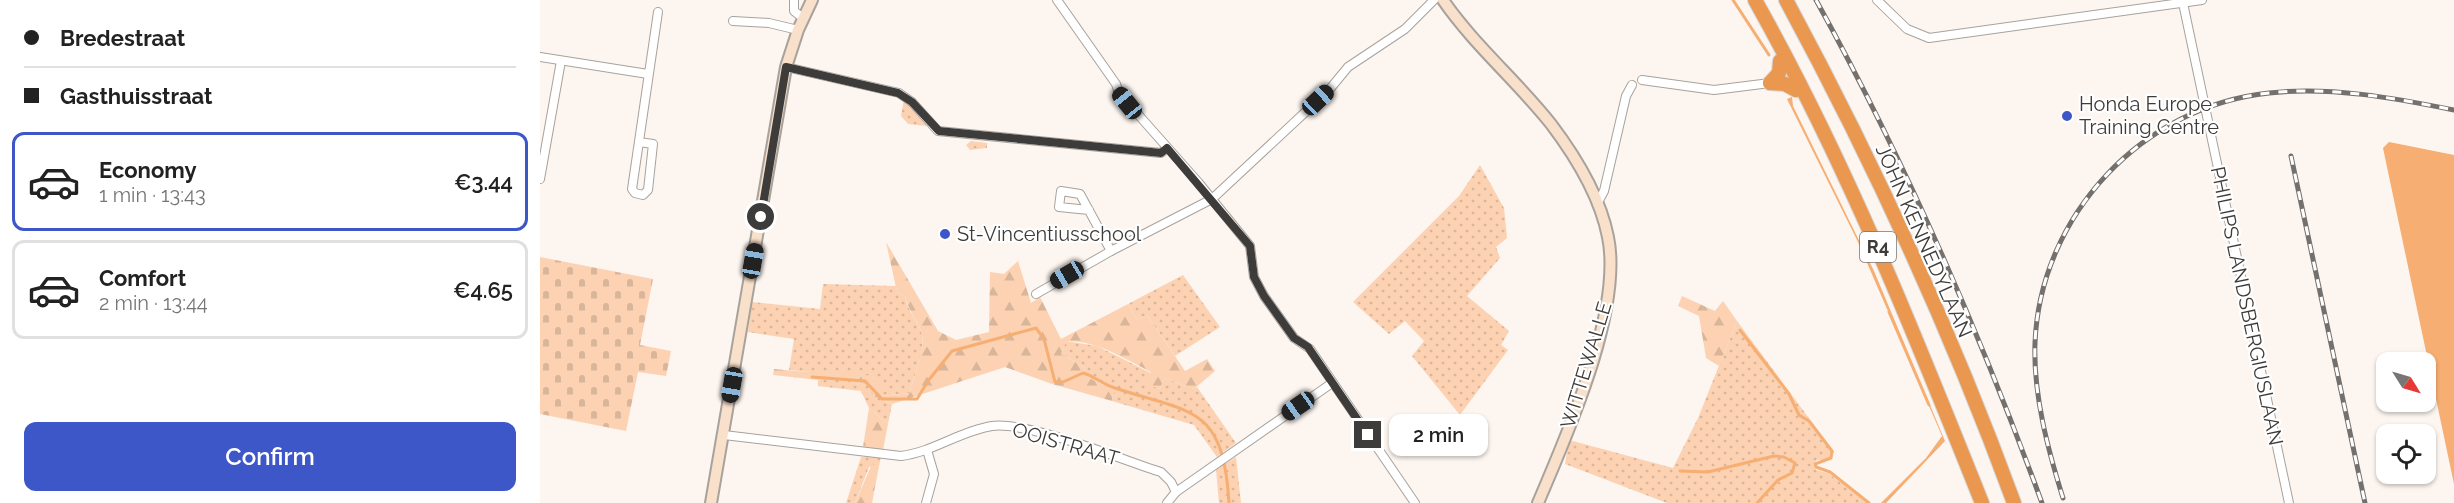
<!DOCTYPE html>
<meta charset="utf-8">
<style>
body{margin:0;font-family:Raleway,sans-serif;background:#f6f6f6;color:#222;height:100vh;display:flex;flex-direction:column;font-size:22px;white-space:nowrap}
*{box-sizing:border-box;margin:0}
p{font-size:20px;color:#767676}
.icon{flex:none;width:33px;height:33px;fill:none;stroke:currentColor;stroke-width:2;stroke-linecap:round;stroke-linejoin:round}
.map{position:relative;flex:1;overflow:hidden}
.details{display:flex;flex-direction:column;background:#fff;width:540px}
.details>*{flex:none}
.guide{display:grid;align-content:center;height:132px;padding:0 24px;background:#fff}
.needle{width:39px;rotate:127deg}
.controls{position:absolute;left:1836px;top:352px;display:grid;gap:12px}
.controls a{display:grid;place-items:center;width:60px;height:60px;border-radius:12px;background:#fff;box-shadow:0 2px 4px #0004;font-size:30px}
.end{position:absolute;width:27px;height:27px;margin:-14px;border:8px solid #3e3c3a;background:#fff;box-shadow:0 0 0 3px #fff}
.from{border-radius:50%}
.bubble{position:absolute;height:42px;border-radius:12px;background:#fff;box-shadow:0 2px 4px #0004;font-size:20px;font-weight:600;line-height:42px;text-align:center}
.car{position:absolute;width:18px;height:36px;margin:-18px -9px;border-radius:8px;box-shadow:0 0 4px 2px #0007;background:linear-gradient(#222 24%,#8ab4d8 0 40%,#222 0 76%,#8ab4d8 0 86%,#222 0)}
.guide b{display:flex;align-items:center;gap:21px;height:57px;font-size:22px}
.guide b+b{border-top:2px solid #e0e0e0}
.guide i{width:15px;height:15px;background:#222}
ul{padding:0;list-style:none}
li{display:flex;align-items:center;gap:18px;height:99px;margin:0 12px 9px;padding:0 12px;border:3px solid #e0e0e0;border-radius:12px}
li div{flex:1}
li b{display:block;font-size:22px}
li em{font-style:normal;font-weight:600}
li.on{border-color:#3d56c8}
li>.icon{width:54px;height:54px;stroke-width:1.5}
.primary-button{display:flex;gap:12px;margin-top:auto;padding:12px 24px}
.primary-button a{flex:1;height:69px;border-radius:12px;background:#3d56c8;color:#fff;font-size:24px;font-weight:600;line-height:69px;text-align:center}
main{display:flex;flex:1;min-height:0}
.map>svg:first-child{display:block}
.grass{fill:url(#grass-dots)}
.forest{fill:url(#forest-firs)}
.cemetery{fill:url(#cemetery-stones)}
.water{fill:#f6ae72}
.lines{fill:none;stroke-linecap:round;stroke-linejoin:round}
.stream{stroke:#f6ae72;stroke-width:3}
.street-casing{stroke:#a8a29d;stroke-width:10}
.secondary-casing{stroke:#a8a29d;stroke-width:14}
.highway-casing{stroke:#d5d4d4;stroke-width:16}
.street{stroke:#fff;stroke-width:8}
.secondary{stroke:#f9e0ca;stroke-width:10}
.highway{stroke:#ea974f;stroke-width:14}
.rail-casing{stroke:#74706d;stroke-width:5}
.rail{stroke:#fff;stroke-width:3;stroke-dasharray:9;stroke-linecap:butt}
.route{stroke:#3e3c3a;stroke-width:8}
.poi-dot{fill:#3d56c8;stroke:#fff;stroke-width:2}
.labels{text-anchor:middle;stroke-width:4.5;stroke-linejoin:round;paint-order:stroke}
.shield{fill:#fff;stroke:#787675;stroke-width:1.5}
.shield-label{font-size:18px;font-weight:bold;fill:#3e3c3a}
.poi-label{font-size:20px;fill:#3e3c3a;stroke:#fff;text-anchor:start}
.street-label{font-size:20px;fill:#3e3c3a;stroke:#fff}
</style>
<main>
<section class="details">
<div class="guide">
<b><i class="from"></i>Bredestraat</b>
<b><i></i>Gasthuisstraat</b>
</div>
<ul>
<li class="on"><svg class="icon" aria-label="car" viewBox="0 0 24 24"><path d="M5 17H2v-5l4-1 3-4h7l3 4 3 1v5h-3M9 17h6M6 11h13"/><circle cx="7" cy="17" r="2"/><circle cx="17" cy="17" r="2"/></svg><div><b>Economy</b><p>1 min · 13:43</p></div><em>€3.44</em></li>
<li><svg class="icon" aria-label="car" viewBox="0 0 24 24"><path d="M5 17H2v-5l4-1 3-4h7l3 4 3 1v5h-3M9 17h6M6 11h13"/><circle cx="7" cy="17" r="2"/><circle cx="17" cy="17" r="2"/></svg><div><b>Comfort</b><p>2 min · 13:44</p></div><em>€4.65</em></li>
</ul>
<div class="primary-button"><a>Confirm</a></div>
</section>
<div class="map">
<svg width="1914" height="503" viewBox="0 0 1914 503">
<defs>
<pattern id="grass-dots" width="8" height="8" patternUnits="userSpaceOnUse" patternTransform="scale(1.5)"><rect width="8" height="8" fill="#fcd2b2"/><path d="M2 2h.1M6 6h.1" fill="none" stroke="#d9b59a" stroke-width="1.8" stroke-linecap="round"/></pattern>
<pattern id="forest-firs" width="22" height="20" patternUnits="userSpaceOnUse" patternTransform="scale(1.5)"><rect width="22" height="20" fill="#fcd2b2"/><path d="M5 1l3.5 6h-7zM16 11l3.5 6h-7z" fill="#d9b59a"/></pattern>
<pattern id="cemetery-stones" width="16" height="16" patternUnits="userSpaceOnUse" patternTransform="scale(1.5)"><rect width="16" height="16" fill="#fcd2b2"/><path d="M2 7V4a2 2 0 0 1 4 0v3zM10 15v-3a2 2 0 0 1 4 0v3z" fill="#d9b59a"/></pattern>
</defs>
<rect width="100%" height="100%" fill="#fcf5f0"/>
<!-- grass -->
<g class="grass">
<polygon points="364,99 387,126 368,124 361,116"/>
<polygon points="431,141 447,143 447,148 430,150 426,145"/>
<polygon points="940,165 964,208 967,238 956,247 960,258 927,296 969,331 961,345 968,350 920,415 872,356 884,341 865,321 849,334 813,302 919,196"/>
<polygon points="643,275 680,327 635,356 607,315 597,320 588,304"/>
<path d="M283 284 356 286 357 292 365 296C367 310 376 318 381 331 387 350 374 375 369 393L340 396 334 378 249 370 254 339 208 332 212 302 280 309Z"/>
<polygon points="1197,321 1294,452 1288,460 1277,460 1273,464 1276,470 1288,473 1328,503 1127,503 1025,464 1029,440 1133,468 1158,418"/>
<polygon points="526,341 557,346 611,373 607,384 620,389 624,378 654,389 657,387 696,443 677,457 654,425 572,401 574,390 549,378 544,367 521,354"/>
<path d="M285 378C296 381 314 377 323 382 336 389 331 397 352 404L348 424 329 408 321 391 278 386V380Z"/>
<polygon points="321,457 341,457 339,466 329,467 315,503 306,503"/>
<polygon points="696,457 701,503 679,503 676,469"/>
</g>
<!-- forest -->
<g class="forest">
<path d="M346 242 398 331 416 340 449 332 450 272 464 274 478 261 491 303 500 297 521 339 588 304 597 320 607 315 645 371 667 359 675 371 654 389 624 378 620 389 606 384 611 372C585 359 556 340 526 341L521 354 544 367 549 378 574 390 572 401 512 384 465 367 352 404 334 396 328 386 320 380 285 378 278 380 233 375 234 369C248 370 263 372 277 372 301 373 323 367 342 384L341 396 369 393C374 376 387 349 381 331 376 318 368 310 365 296L357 292Z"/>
<polygon points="1142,296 1175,311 1183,301 1197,321 1179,366 1166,358 1159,316 1138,306"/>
<polygon points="329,408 348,424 343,450 323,447"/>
<polygon points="332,464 339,466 332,503 315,503"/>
</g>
<!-- cemetery -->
<polygon class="cemetery" points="0,257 113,279 100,345 131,351 126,376 98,372 86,431 0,414"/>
<!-- water -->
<g class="water">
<polygon points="1252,97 1253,106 1334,271 1405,441 1346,503 1341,503 1386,458 1402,436 1318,242 1247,99"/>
<polygon points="1849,142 1914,155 1914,484 1843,148"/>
</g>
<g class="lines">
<!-- stream -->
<g class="stream">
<polyline points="1193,0 1229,55"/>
<polyline points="1349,312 1389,405"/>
<polyline points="1200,330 1249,394 1259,415 1269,421 1292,451 1291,458 1275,464 1276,467 1290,472 1329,503"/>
<path d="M272 377 325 381 342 399H377L388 381 412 351 496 328 504 339 515 382H523L543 373C554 376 561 383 572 387 651 414 683 403 689 503"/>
<polyline points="1140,471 1168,472 1234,456 1244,457 1255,463 1252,473 1238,480 1217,503"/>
</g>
<!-- street casing -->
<g class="street-casing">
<g id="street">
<polyline points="254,0 254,11 263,18"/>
<polyline points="517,0 576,84 579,93 658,182 710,246 714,277 724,296 754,338 770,349 875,503"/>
<polyline points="1337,0 1367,29 1389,38 1662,0"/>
<polyline points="1643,3 1749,503"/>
<polyline points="193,21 229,23 258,30"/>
<polyline points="0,57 108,74"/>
<polyline points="246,67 359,93 372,102 398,131 621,153 627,148"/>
<polyline points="1102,80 1174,90 1230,83"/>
<polyline points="99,142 113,144 108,190 103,195 95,193 92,189 118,12"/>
<polyline points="0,179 21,61"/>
<polyline points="1058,202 1064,191 1086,96 1092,85"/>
<polyline points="549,210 519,207 521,191 540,194 571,251"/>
<polyline points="496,294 571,251 672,199 789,90 808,67 865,29 894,0"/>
<path d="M184 435 361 456C393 452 420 431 452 426 487 421 583 460 621 472L631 482 636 492"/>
<polyline points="386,503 394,474 387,450"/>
<polyline points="627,503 636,492 792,383"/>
</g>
</g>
<!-- secondary casing -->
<g class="secondary-casing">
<g id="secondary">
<path d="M903 0C934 45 977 81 1011 124 1036 157 1060 196 1068 237 1083 311 1027 434 998 503"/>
<polyline points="171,503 246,67 258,30 272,0"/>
</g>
</g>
<!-- highway casing -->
<g class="highway-casing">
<g id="highway">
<path d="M1215 0C1306 162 1373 330 1442 503"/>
<path d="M1246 0C1333 161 1411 331 1474 503"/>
<polyline points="1230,83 1245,84 1256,90"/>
<polyline points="1230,83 1239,73 1240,61"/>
</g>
</g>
<!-- street -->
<use href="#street" class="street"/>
<!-- secondary -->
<use href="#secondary" class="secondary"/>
<!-- highway -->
<use href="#highway" class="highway"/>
<!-- rail casing -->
<g class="rail-casing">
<g id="rail">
<path d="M1276 0C1365 161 1439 331 1502 503"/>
<polyline points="1751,156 1825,503"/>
<path d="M1523 498C1508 450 1493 394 1495 343 1500 215 1603 106 1729 93 1790 86 1854 98 1914 110"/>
</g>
</g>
<!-- rail -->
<use href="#rail" class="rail"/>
</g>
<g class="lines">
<!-- route -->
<polyline class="route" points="221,217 246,67 358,93 372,102 399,131 621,153 627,148 710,246 714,277 724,296 754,338 768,347 828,435"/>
</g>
<!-- markers -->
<g class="poi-dot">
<circle cx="1527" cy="116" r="6"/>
<circle cx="405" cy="234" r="6"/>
</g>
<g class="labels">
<!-- shield labels -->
<rect class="shield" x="1320" y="232" width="36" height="30" rx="4.5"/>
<g class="shield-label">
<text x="1338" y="253">R4</text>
</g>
<!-- poi labels -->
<g class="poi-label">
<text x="1539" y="111">Honda Europe<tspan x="1539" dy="23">Training Centre</tspan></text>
<text x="417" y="241">St-Vincentiusschool</text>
</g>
<!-- street labels -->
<g class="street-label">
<text transform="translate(1384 241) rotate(66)" y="7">JOHN KENNEDYLAAN</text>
<text transform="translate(1707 306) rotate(78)" y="7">PHILIPS LANDSBERGIUSLAAN</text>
<text transform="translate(1046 365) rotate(-73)" y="7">WITTEWALLE</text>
<text transform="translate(526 444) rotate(16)" y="7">OOISTRAAT</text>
</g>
</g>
</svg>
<div class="controls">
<a><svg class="needle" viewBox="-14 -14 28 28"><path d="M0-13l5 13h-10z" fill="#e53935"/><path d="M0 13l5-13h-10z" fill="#767676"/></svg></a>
<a><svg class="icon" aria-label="locate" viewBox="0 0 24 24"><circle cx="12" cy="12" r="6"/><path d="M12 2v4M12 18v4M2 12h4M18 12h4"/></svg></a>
</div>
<i class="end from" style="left:221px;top:217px"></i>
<i class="end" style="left:828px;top:435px"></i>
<div class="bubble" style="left:849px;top:414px;width:99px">2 min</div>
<i class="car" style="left:778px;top:100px;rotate:47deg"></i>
<i class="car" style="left:587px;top:103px;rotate:321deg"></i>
<i class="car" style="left:213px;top:261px;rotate:10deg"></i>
<i class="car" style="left:527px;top:275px;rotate:240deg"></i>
<i class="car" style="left:192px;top:385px;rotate:190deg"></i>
<i class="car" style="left:758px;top:406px;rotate:235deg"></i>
</div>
</main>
